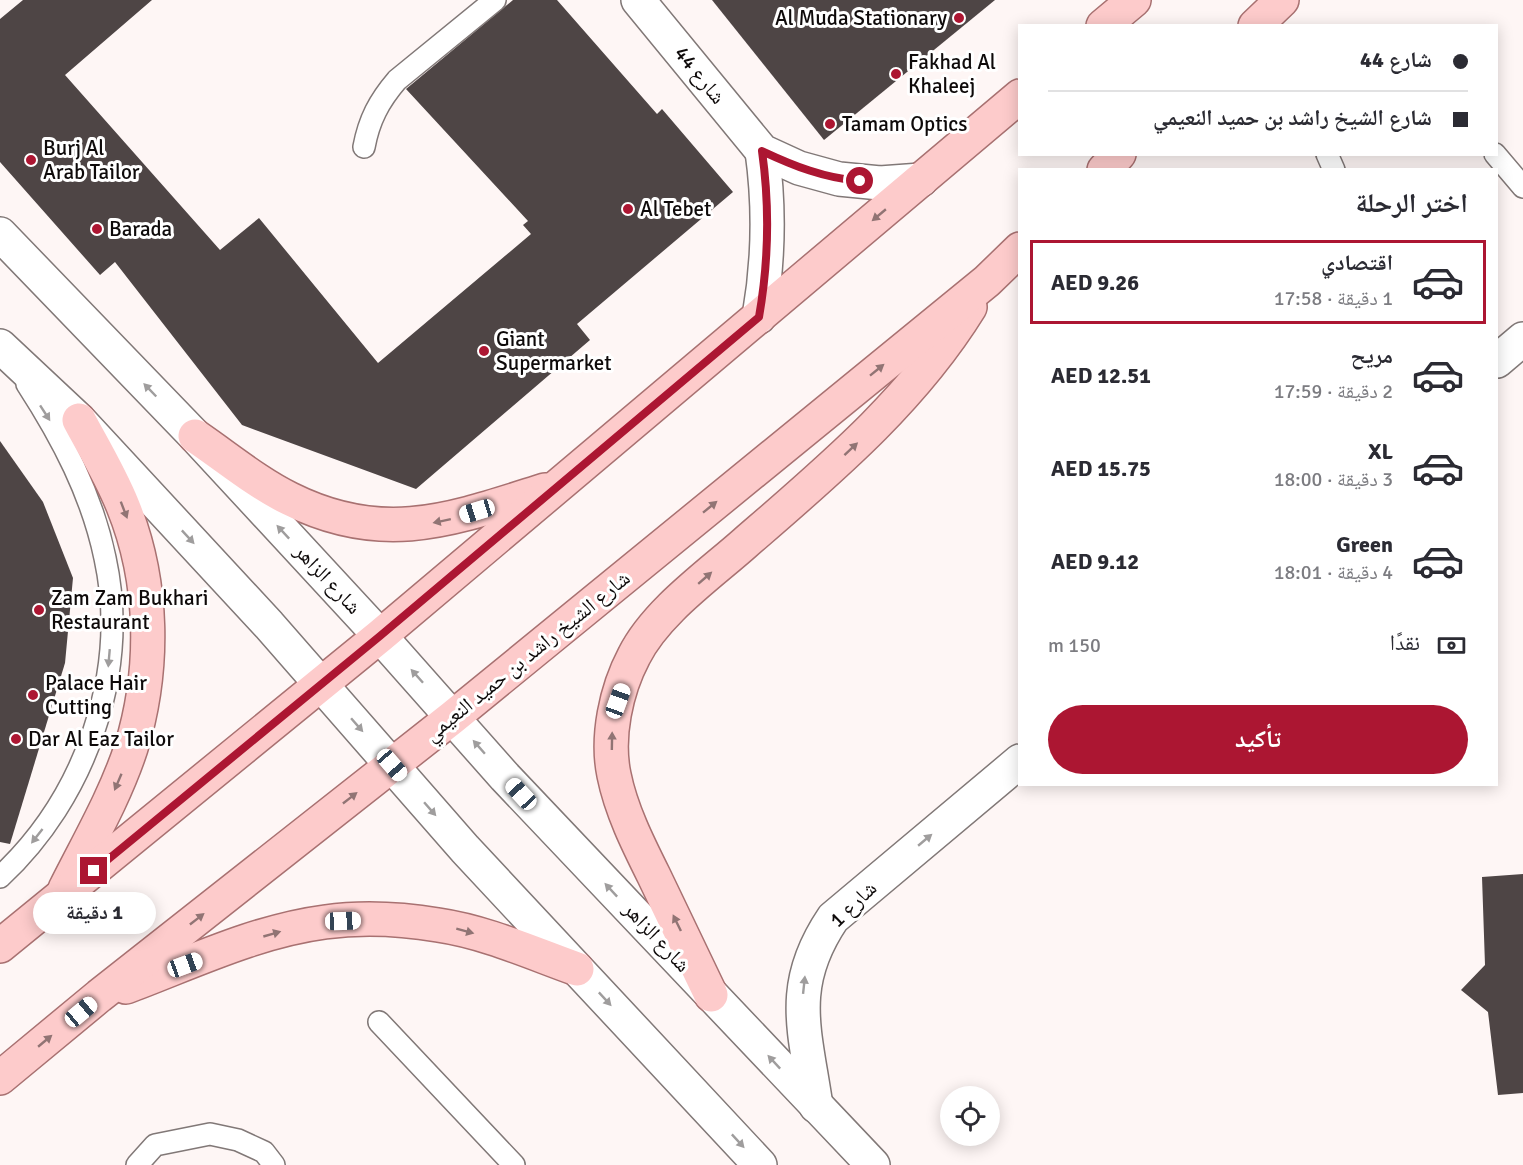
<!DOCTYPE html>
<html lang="ar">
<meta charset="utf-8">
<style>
body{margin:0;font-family:Signika,"Noto Naskh Arabic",sans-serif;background:#f2f2f3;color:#2b2b33;direction:rtl;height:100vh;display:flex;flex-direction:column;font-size:22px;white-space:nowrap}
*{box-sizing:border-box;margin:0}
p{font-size:20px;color:#7c7c81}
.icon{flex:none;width:33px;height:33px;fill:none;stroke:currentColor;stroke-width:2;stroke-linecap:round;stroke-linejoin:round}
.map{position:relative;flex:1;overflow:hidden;direction:ltr}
.drawer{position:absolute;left:1018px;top:168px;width:480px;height:618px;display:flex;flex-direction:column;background:#fff;border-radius:0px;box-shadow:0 3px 15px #0003;direction:rtl}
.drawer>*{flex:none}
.hud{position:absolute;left:1018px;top:24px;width:480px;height:132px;border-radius:0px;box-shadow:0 3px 15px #0003;direction:rtl;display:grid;align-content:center;height:132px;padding:0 30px;background:#fff}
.controls{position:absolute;left:940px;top:1086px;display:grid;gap:12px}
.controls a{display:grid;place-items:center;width:60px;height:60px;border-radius:50%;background:#fff;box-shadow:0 3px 15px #0003;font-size:30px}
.end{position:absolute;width:27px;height:27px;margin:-14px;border:8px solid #ac1632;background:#fff;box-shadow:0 0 0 3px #fff}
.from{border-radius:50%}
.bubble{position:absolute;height:42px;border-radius:21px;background:#fff;box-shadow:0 3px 15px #0003;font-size:20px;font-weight:800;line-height:42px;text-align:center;direction:rtl}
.car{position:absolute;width:18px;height:36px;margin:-18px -9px;border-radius:8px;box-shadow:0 0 4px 2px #0007;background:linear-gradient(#fff 24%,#345 0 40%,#fff 0 76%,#345 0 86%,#fff 0)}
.hud b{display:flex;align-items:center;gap:21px;height:57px;font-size:22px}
.hud b+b{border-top:2px solid #e1e1e2}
.hud i{width:15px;height:15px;background:#2b2b33}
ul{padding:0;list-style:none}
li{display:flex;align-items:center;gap:18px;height:84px;margin:0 12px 9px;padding:0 18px;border:3px solid transparent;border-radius:0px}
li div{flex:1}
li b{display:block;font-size:22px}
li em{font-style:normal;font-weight:800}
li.active{border-color:#ac1632}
li>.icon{width:54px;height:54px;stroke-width:1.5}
h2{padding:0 30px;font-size:27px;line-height:72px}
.pay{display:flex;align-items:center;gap:15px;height:66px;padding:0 30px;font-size:22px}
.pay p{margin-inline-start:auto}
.action{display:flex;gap:12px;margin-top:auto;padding:12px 30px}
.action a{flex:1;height:69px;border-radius:36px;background:#ac1632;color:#fff;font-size:24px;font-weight:800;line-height:69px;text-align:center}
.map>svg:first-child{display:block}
.building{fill:#4e4545}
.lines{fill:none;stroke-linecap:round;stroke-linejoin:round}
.lane-casing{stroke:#817877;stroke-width:24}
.street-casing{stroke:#817877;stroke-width:36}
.secondary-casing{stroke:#817877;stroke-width:36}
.primary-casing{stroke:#a87171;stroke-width:36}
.lane{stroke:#fff;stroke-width:21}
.street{stroke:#fff;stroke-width:33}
.secondary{stroke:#fff;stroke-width:33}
.primary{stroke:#fdcbcb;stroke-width:33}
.oneway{fill:#917474}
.oneway2{fill:#9f9d9d}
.route{stroke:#ac1632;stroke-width:8}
.poi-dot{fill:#ac1632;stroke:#fff;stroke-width:2}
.labels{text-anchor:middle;stroke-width:6;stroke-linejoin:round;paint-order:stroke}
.poi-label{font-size:21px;fill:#0e0a0a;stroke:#fff;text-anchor:start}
.street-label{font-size:21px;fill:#0e0a0a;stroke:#fff}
</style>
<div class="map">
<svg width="1523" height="1165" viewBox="0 0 1523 1165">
<rect width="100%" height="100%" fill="#fef6f5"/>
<!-- building -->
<g class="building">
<polygon points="23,0 152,0 65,75 220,250 259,218 378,363 531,234 523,225 528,221 406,89 513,0 557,0 657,114 662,109 733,192 577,324 590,340 416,489 242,425 115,262 100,275 0,162 0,19"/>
<polygon points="712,0 995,0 824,140"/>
<polygon points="0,441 43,502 73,578 65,663 10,844 0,842"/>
<polygon points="1523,874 1523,1093 1498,1095 1488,1012 1461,990 1485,965 1482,877"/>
</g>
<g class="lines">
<!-- lane casing -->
<g class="lane-casing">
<g id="lane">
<path d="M364 147C369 120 379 101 397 80L495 0"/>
<polyline points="1327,154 1334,170"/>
<polyline points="1495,154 1523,187"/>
<path d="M0 877C85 798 130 673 105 558 92 495 62 438 27 384"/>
<polyline points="379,1022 514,1165"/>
<polyline points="137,1165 155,1145 210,1134 238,1140 264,1152 274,1165"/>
</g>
</g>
<!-- street casing -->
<g class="street-casing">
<g id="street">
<polyline points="638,0 762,151 799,168 839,179 880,183 921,180"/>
<path d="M759 317C769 260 770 208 762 151"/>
<polyline points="1497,361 1523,339"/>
<path d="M816 1106C805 1030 787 986 833 918L1020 761"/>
</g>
</g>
<!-- secondary casing -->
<g class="secondary-casing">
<g id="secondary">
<polyline points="0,234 195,436 380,636 505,777 873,1165"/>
<polyline points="0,346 79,420 269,625 465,849 760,1165"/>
</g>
</g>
<!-- primary casing -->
<g class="primary-casing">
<g id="primary">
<polyline points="1103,26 1134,0"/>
<polyline points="1255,26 1282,0"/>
<polyline points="1104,170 1119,154"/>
<path d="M195 436C226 457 257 483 290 499 384 546 453 519 545 490"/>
<path d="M65 889C88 843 115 797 131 748 155 670 154 582 123 506 111 476 94 448 79 420"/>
<polyline points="0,946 380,636 1020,96"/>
<path d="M126 987C190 963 256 931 325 922 361 917 402 919 438 925 486 932 532 953 577 969"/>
<path d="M711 995C692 955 673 916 654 876 638 844 621 810 614 775 606 737 616 690 634 656 656 612 709 575 745 543 828 471 912 401 970 307"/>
<polyline points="0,1078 99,996 453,717 987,281 1020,249"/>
</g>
</g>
<!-- lane -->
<use href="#lane" class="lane"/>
<!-- street -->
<use href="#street" class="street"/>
<!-- secondary -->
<use href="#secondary" class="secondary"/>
<!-- primary -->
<use href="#primary" class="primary"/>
</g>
<!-- one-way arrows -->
<defs><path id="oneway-solid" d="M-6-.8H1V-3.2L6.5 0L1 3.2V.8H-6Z" transform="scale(1.5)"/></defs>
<g class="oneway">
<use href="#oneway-solid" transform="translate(879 215) rotate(140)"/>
<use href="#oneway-solid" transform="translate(877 370) rotate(-39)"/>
<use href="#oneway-solid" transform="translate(851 449) rotate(-43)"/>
<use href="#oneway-solid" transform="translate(710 507) rotate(-39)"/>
<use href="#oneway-solid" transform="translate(124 510) rotate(69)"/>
<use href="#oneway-solid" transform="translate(442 521) rotate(168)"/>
<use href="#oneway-solid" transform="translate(705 578) rotate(-41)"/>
<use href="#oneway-solid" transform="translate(612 741) rotate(-89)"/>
<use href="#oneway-solid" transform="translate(118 782) rotate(113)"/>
<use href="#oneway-solid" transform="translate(350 798) rotate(-38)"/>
<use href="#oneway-solid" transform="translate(197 919) rotate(-38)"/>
<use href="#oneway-solid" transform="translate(677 923) rotate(-116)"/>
<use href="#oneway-solid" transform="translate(465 931) rotate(15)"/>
<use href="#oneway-solid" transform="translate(272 934) rotate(-16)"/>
<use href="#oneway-solid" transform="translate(45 1041) rotate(-40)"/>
</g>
<g class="oneway2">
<use href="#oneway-solid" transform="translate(150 390) rotate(-134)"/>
<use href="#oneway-solid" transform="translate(45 413) rotate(57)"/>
<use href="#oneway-solid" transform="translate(283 532) rotate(-133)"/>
<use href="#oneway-solid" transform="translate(188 537) rotate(47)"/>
<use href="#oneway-solid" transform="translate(109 658) rotate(95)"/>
<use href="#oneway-solid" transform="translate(417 676) rotate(-132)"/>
<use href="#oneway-solid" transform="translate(357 725) rotate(49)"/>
<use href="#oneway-solid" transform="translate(479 747) rotate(-131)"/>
<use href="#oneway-solid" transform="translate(430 809) rotate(49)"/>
<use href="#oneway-solid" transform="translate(37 836) rotate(128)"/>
<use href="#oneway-solid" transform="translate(925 840) rotate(-40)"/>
<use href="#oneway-solid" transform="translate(611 890) rotate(-133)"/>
<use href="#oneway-solid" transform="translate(804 985) rotate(-84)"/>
<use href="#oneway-solid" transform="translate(605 999) rotate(47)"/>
<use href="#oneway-solid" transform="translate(774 1062) rotate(-133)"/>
<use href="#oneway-solid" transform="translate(738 1141) rotate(47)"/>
</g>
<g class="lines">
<!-- route -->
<path class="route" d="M94 871 380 636 759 317C769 260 770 208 762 151 794 166 824 178 860 181"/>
</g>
<!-- markers -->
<g class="poi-dot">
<circle cx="959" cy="18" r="6"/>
<circle cx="896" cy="74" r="6"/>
<circle cx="830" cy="124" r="6"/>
<circle cx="31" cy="160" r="6"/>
<circle cx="628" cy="209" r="6"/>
<circle cx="97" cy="229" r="6"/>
<circle cx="484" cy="351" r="6"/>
<circle cx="39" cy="610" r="6"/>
<circle cx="33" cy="695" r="6"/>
<circle cx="16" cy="739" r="6"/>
</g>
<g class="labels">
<!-- poi labels -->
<g class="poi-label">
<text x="947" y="25" text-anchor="end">Al Muda Stationary</text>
<text x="908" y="69">Fakhad Al<tspan x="908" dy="24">Khaleej</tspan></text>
<text x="842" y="131">Tamam Optics</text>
<text x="43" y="155">Burj Al<tspan x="43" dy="24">Arab Tailor</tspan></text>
<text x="640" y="216">Al Tebet</text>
<text x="109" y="236">Barada</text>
<text x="496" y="346">Giant<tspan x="496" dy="24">Supermarket</tspan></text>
<text x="51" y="605">Zam Zam Bukhari<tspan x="51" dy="24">Restaurant</tspan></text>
<text x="45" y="690">Palace Hair<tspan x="45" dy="24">Cutting</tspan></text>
<text x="28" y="746">Dar Al Eaz Tailor</text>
</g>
<!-- street labels -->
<g class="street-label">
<text transform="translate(700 75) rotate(51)" y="7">شارع 44</text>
<text transform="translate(328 579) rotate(47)" y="7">شارع الزاهر</text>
<text transform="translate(527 656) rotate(-39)" y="7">شارع الشيخ راشد بن حميد النعيمي</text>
<text transform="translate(853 904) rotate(-44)" y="7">شارع 1</text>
<text transform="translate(657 937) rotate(47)" y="7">شارع الزاهر</text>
</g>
</g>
</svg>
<div class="controls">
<a><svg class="icon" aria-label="locate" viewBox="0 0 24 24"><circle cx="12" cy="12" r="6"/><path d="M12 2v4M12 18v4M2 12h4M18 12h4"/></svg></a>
</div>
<i class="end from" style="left:860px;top:181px"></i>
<i class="end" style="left:94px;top:871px"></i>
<div class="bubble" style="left:33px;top:892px;width:123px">1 دقيقة</div>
<i class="car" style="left:477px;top:511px;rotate:253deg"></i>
<i class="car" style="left:618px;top:701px;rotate:20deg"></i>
<i class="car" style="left:392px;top:765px;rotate:139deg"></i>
<i class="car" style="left:521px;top:794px;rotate:317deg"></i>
<i class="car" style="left:343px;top:921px;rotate:88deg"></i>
<i class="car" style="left:185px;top:965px;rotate:70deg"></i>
<i class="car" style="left:81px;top:1012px;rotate:50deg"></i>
<div class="hud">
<b><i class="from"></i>شارع 44</b>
<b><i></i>شارع الشيخ راشد بن حميد النعيمي</b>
</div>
<section class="drawer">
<h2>اختر الرحلة</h2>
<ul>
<li class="active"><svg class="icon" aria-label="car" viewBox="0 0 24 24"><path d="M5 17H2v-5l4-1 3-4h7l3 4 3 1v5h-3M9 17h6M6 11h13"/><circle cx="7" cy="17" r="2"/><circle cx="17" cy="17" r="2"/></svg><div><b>اقتصادي</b><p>1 دقيقة · 17:58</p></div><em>AED 9.26</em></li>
<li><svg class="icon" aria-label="car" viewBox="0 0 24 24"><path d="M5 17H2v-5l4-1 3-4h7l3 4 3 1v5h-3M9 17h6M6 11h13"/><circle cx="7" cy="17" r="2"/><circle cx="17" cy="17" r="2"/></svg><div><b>مريح</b><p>2 دقيقة · 17:59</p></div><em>AED 12.51</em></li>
<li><svg class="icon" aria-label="car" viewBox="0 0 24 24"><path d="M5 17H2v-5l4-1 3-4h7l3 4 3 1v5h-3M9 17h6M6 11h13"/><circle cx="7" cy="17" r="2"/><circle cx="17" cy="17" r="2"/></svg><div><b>XL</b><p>3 دقيقة · 18:00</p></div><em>AED 15.75</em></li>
<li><svg class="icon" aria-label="car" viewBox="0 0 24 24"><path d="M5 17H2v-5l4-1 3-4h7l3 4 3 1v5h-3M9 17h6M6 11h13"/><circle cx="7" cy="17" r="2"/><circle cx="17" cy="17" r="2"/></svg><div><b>Green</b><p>4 دقيقة · 18:01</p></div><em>AED 9.12</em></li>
</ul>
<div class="pay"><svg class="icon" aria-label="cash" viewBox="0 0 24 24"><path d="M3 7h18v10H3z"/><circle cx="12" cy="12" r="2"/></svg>نقدًا<p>150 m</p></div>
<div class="action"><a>تأكيد</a></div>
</section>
</div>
